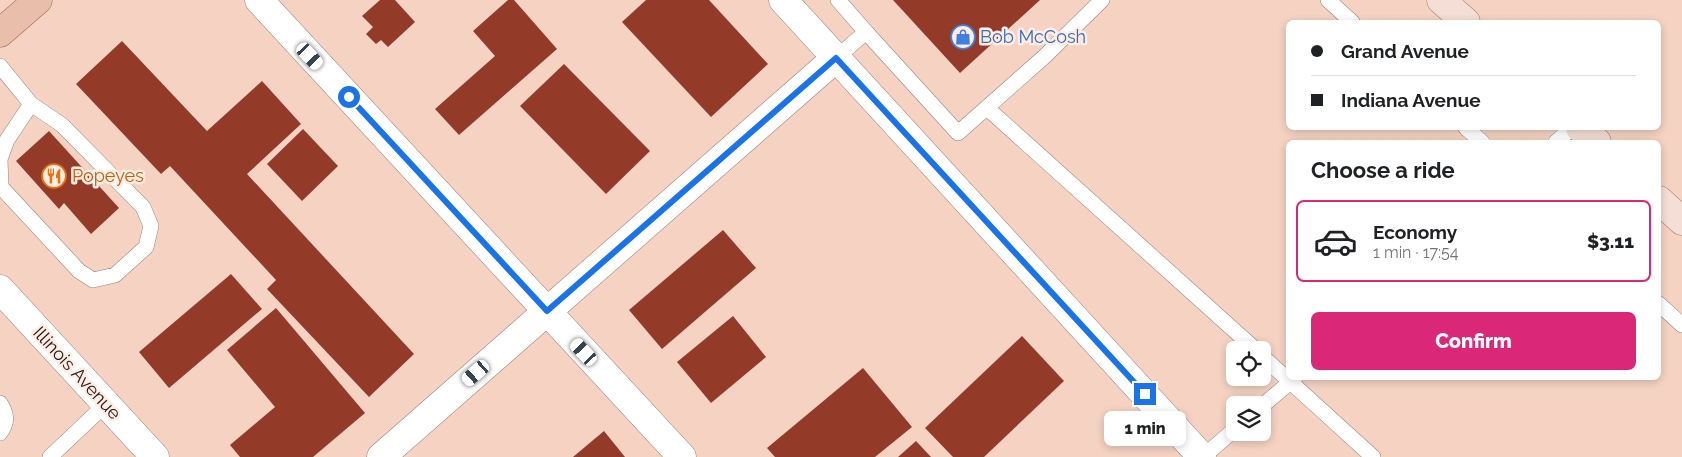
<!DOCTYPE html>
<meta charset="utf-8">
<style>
body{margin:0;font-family:Raleway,sans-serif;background:#f6f6f6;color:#202124;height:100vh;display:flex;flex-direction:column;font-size:19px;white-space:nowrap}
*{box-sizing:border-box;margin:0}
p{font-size:16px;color:#757577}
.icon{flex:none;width:28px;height:28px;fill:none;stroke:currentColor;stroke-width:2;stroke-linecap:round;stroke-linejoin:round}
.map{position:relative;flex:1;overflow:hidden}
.sheet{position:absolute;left:1286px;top:140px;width:375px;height:240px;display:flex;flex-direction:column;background:#fff;border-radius:8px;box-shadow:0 2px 8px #0003}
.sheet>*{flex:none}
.hud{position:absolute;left:1286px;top:20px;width:375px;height:110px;border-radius:8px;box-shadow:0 2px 8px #0003;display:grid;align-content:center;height:110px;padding:0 25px;background:#fff}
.fabs{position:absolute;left:1226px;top:341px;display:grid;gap:10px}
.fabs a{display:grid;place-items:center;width:45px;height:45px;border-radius:8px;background:#fff;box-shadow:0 2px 8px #0003;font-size:25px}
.end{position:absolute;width:22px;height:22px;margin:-11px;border:6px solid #1a73e8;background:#fff;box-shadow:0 0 0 2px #fff}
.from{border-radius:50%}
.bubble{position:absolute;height:35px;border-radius:8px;background:#fff;box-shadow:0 2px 8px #0003;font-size:16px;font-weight:800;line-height:35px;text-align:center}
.car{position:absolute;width:15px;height:30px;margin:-15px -8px;border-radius:6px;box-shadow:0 0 4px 1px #0007;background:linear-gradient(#fff 24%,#345 0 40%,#fff 0 76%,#345 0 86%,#fff 0)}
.hud b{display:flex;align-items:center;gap:18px;height:48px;font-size:19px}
.hud b+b{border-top:1px solid #e0e0e0}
.hud i{width:12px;height:12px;background:#202124}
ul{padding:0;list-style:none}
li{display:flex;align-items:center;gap:15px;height:82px;margin:0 10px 8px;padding:0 15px;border:2px solid transparent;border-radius:8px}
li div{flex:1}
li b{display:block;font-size:19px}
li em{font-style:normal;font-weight:800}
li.current{border-color:#db2777}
li>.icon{width:45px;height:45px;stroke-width:1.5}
h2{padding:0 25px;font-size:22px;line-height:60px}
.primary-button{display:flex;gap:10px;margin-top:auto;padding:10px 25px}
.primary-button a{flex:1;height:58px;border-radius:8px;background:#db2777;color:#fff;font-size:20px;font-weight:800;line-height:58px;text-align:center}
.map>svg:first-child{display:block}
.built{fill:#f5d2c2;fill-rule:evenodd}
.building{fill:#933a29}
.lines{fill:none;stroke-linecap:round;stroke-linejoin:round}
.lane-casing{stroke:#9b8277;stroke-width:16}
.street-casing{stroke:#9b8277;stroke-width:29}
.secondary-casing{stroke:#9b8277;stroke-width:29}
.primary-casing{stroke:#9b6852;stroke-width:29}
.lane{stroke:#fff;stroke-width:15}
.street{stroke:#fff;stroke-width:28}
.secondary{stroke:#f4ded5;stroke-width:28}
.primary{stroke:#e9beab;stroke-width:28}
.route{stroke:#1a73e8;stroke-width:6}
.labels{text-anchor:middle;stroke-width:5;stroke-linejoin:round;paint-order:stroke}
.shop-label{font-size:18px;fill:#366cbe;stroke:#feede5;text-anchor:start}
.food-label{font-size:18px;fill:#c56008;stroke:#feede5;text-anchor:start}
.street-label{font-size:18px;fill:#241a16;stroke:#feede5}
</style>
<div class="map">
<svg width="1682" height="457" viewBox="0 0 1682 457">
<rect width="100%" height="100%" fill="#f8ddd1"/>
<!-- built -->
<g class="built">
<path d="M0 0H1434L1459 22H1289V128H1574L1590 142H1289V378H1659V205L1682 226V457H0ZM1235 350H1262V378H1235ZM1235 405H1262V432H1235Z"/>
<polygon points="1441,0 1682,0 1682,221 1659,200 1659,142 1597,142 1580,128 1659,128 1659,22 1466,22"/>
</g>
<!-- building -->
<g class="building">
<polygon points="380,0 395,0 415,22 388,47 381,40 376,44 366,34 373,27 362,16"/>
<polygon points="508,0 514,0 557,49 459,135 435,109 495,56 473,31"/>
<polygon points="646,0 709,0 768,64 711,117 622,22"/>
<polygon points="893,0 1040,0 960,73"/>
<polygon points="122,41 207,131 262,81 301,124 247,174 414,354 369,397 267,289 276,280 170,166 161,174 76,84"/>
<polygon points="564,64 650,151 606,194 520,106"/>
<polygon points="303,129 338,166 302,201 267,164"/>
<polygon points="49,131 119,208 91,234 64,203 59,209 16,161"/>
<polygon points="723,230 756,268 662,349 629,310"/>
<polygon points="231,274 262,309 169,388 139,352"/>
<polygon points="276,308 365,413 313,457 240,457 230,445 275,407 227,350"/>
<polygon points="733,316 766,357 711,403 677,362"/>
<polygon points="1022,336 1064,381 984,457 953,457 925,428"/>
<polygon points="863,368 912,427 875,457 775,457 767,448"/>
<polygon points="604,431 625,457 573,457"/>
<polygon points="916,441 931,457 898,457"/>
</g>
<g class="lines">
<!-- lane casing -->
<g class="lane-casing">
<g id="lane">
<polyline points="1328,0 1352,22"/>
<polyline points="866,32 958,133 1045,56 1102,0"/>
<polyline points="836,58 866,32 838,0"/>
<polyline points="0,66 31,104 62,125 143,207 151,226 146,247 115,275 93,280 79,271 1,187 0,159 7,140 31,104"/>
<polyline points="987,108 1256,350"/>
<polyline points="1466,128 1482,142"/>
<polyline points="1556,142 1572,128"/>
<polyline points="1659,304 1682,325"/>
<polyline points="1262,356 1373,457"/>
<path d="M0 403C7 414 8 422 0 433"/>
<polyline points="1262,406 1295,378"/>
<polyline points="50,457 106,404"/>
<polyline points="1203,457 1235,429"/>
</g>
</g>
<!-- street casing -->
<g class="street-casing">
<g id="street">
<polyline points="259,0 682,457"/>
<polyline points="783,0 1202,457"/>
<polyline points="0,289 155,457"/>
<polyline points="381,457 836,58"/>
</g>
</g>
<!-- secondary casing -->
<g class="secondary-casing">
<g id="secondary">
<polyline points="1441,0 1466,22"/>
<polyline points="1580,128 1597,142"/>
<polyline points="1659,200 1682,221"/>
</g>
</g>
<!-- primary casing -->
<g class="primary-casing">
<polyline id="primary" points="0,33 38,0"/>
</g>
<!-- lane -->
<use href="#lane" class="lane"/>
<!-- street -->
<use href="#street" class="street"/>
<!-- secondary -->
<use href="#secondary" class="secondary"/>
<!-- primary -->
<use href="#primary" class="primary"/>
</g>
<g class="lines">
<!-- route -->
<polyline class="route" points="349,97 547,311 836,58 1145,394"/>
</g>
<!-- icons -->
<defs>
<g id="shop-ring" transform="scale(1.25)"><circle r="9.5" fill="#feede5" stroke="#3f7fe0" stroke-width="1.5"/><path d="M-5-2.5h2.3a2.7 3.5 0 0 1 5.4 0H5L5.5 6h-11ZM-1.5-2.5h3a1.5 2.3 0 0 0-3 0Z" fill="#3f7fe0"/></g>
<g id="restaurant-ring" transform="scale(1.25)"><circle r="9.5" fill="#feede5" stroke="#e8710a" stroke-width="1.5"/><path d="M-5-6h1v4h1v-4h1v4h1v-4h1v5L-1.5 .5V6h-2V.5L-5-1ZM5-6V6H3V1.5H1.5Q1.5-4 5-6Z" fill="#e8710a"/></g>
</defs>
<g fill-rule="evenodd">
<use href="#shop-ring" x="963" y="37"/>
<use href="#restaurant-ring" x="54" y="176"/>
</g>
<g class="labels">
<!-- shop labels -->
<g class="shop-label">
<text x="980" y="43">Bob McCosh</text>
</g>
<!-- food labels -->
<g class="food-label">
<text x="72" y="182">Popeyes</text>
</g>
<!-- street labels -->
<g class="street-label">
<text transform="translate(77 373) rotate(47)" y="6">Illinois Avenue</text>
</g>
</g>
</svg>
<div class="fabs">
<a><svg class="icon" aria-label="locate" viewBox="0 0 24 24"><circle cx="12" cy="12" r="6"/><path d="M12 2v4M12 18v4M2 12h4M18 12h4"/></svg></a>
<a><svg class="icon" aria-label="layers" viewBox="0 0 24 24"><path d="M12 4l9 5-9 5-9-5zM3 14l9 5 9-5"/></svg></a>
</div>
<i class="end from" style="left:349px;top:97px"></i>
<i class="end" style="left:1145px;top:394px"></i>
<div class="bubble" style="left:1104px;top:411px;width:82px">1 min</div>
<i class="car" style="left:310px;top:56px;rotate:137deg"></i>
<i class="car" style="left:584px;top:352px;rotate:317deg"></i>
<i class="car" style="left:476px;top:373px;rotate:229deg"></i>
<div class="hud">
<b><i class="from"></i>Grand Avenue</b>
<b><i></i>Indiana Avenue</b>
</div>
<section class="sheet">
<h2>Choose a ride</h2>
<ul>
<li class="current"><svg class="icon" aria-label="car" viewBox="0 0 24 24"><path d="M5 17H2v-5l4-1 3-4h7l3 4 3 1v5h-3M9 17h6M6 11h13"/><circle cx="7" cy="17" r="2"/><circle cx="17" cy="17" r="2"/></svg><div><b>Economy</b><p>1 min · 17:54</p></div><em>$3.11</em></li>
</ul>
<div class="primary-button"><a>Confirm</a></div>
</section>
</div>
